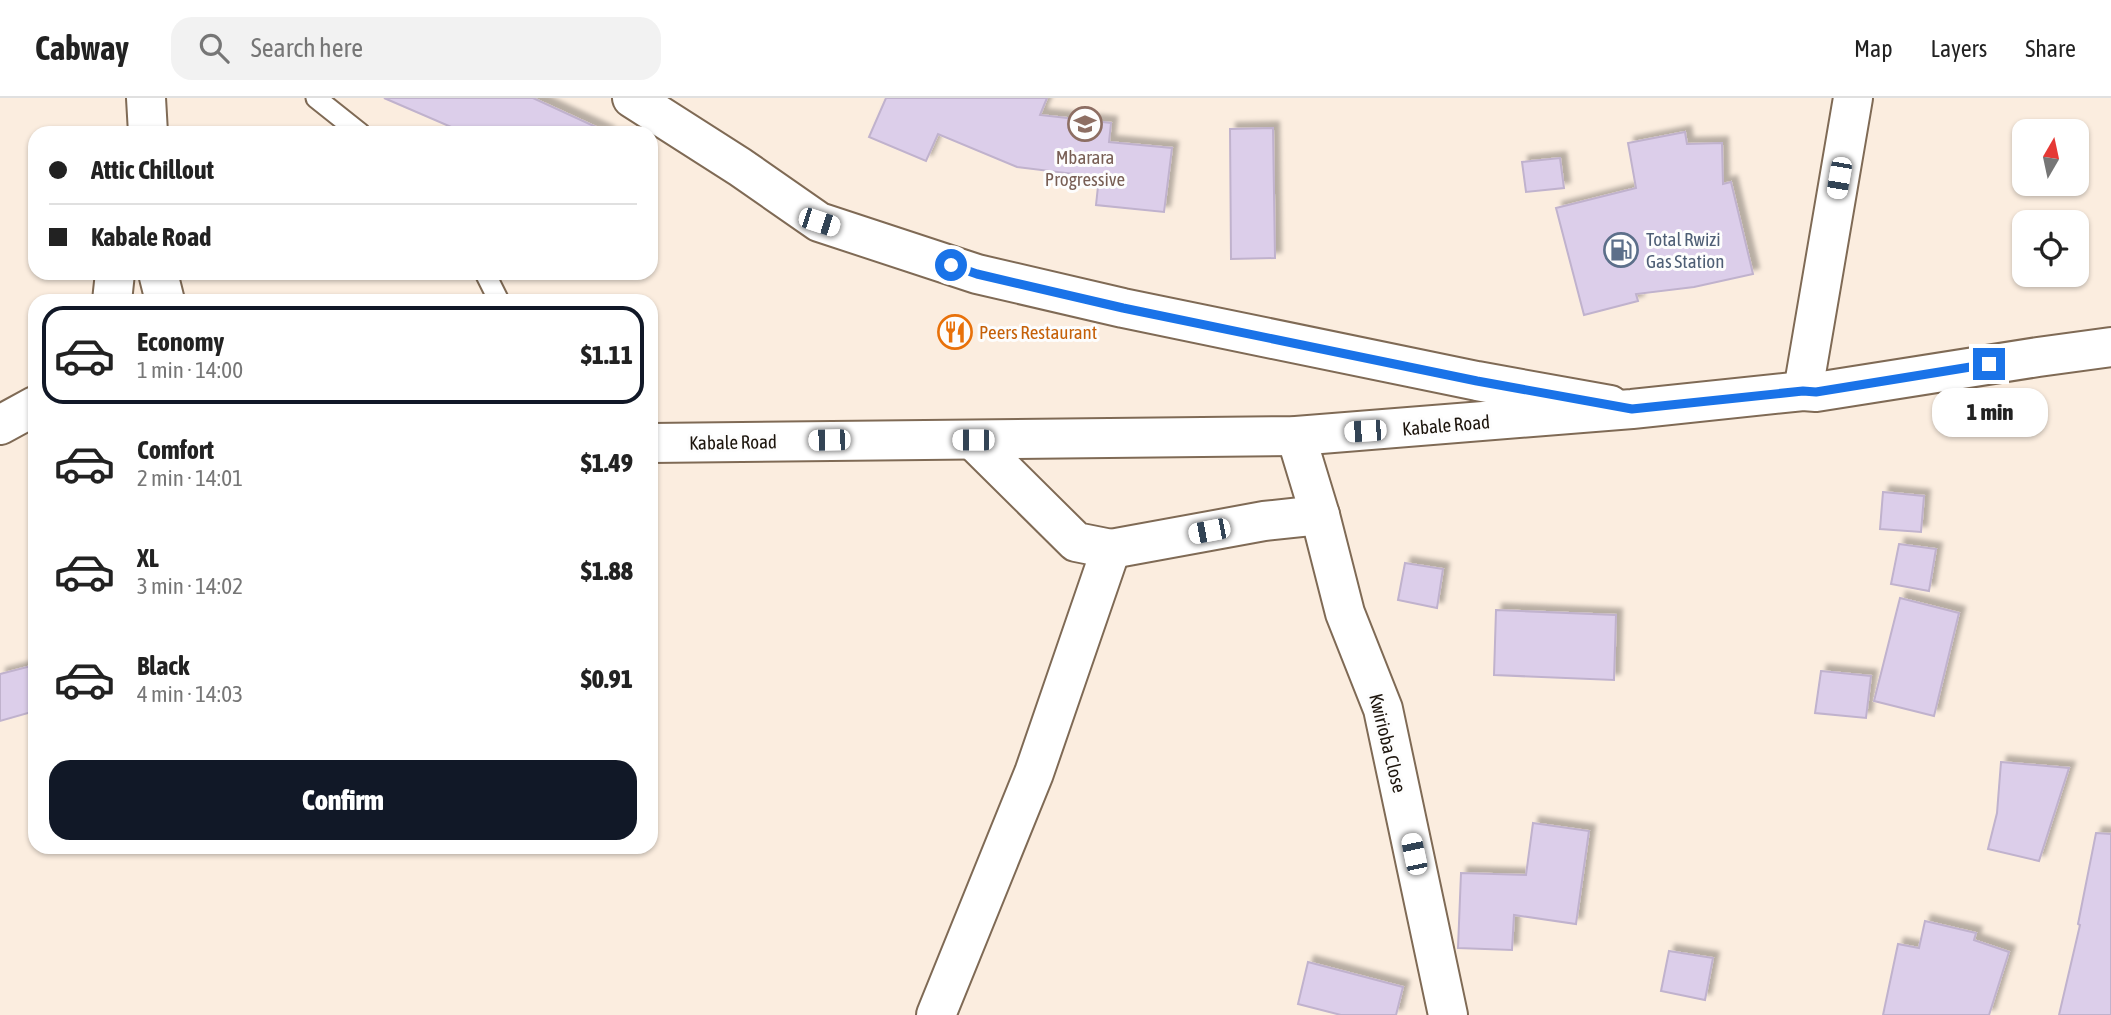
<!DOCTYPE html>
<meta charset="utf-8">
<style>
body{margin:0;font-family:"Asap Condensed",sans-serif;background:#f2f2f2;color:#222;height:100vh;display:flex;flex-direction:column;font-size:26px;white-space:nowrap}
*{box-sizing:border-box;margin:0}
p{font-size:23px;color:#767676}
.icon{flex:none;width:38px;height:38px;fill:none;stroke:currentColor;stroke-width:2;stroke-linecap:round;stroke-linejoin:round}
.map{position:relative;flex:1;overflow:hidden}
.drawer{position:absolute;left:28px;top:196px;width:630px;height:560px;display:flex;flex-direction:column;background:#fff;border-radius:21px;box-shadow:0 2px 5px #0004}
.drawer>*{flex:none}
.hud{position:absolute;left:28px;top:28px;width:630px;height:154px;border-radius:21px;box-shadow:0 2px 5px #0004;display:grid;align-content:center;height:154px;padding:0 21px;background:#fff}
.needle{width:46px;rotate:9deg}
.controls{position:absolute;left:2012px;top:21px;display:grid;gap:14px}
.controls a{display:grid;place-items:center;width:77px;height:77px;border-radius:14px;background:#fff;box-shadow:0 2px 5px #0004;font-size:35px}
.end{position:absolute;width:32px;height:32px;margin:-16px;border:9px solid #1a73e8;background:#fff;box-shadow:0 0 0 4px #fff}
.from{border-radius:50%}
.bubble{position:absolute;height:49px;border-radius:21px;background:#fff;box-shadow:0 2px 5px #0004;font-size:23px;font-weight:800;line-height:49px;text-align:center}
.car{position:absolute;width:21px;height:42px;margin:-21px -10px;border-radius:9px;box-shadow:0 0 5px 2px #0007;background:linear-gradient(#fff 24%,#345 0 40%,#fff 0 76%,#345 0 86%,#fff 0)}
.hud b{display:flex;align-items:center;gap:24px;height:66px;font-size:26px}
.hud b+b{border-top:2px solid #e0e0e0}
.hud i{width:18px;height:18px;background:#222}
ul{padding:12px 0 0;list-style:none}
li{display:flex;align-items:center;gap:21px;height:98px;margin:0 14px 10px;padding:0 7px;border:4px solid transparent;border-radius:21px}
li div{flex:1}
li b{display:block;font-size:26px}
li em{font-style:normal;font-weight:800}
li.current{border-color:#111827}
li>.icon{width:63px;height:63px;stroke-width:1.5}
.primary-button{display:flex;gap:14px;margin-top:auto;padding:14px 21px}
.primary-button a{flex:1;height:80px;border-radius:21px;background:#111827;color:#fff;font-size:28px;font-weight:800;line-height:80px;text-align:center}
header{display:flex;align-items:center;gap:42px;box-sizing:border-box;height:98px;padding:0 35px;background:#fff;border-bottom:2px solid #e0e0e0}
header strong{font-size:33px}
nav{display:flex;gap:38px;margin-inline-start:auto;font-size:24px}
.search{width:490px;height:63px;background:#f2f2f2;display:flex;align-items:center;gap:18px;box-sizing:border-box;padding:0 24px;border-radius:21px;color:#767676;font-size:26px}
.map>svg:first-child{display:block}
.building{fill:#dcceea;stroke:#c0b2cd;stroke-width:2;filter:url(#shadow)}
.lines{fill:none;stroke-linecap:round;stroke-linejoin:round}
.lane-casing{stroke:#7f6a55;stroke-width:23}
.street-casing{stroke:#7f6a55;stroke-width:42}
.primary-casing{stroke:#7f6a55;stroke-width:42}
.lane{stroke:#fff;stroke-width:19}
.street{stroke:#fff;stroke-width:38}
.primary{stroke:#fff;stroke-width:38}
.route{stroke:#1a73e8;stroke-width:9}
.labels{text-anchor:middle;stroke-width:6;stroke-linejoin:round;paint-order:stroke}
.education-label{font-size:19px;fill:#785e54;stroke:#fdfdfd}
.service-label{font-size:19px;fill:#4e5e75;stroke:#fdfdfd;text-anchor:start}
.food-label{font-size:19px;fill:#c56008;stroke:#fdfdfd;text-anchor:start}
.street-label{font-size:19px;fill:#1d150d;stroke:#fdfdfd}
</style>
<header>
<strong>Cabway</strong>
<div class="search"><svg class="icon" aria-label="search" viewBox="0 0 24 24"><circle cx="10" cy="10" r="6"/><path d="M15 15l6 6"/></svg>Search here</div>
<nav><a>Map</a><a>Layers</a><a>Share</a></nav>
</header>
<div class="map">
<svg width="2111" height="917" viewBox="0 0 2111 917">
<defs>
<filter id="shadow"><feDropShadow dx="6" dy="-6" stdDeviation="2" flood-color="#0004"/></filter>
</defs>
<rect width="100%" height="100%" fill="#fbeddf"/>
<!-- building -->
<g class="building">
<polygon points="384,0 533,0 609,35 465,35"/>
<polygon points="886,0 1047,0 1040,17 1111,25 1109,44 1172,50 1164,114 1096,107 1099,79 1017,69 938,36 926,63 869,39"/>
<polygon points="1273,30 1275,160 1231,161 1230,31"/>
<polygon points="1685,34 1687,46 1722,45 1723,86 1731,84 1753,176 1694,189 1636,196 1638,203 1584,217 1556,110 1636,90 1628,45"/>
<polygon points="1560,60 1564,90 1526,94 1522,64"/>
<polygon points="1883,394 1924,398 1921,434 1880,431"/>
<polygon points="1899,446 1936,451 1929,493 1891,486"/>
<polygon points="1405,465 1443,471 1437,510 1398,502"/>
<polygon points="1900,500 1959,515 1934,618 1874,603"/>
<polygon points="1496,512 1616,517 1614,582 1494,577"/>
<polygon points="35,567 35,613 0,623 0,576"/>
<polygon points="1821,573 1871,578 1866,620 1815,615"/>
<polygon points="2001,664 2069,670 2039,763 1988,751 1997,715"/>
<polygon points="1533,725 1589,733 1576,826 1514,817 1512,852 1458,850 1461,775 1526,777"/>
<polygon points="2096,735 2111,736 2111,917 2059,917 2080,827 2078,826"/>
<polygon points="1925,823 1976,835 1974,842 2009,854 1989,917 1883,917 1898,846 1919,850"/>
<polygon points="1669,853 1713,860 1705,902 1661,893"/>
<polygon points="1308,864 1403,889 1396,917 1341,917 1298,906"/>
</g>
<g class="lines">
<!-- lane casing -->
<g class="lane-casing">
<g id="lane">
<polyline points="316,0 360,35"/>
<polyline points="485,175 499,203"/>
</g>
</g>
<!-- street casing -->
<g class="street-casing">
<g id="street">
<polyline points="632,0 740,69 819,124 977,176 1123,210 1477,283 1610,307"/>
<polyline points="1803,293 1853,0"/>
<polyline points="1296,338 1320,417 1345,515 1383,611 1448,917"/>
<polyline points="1111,451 1264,423 1320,417"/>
<polyline points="936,917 1034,675 1111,451 1076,444 973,342"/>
</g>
</g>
<!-- primary casing -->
<g class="primary-casing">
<g id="primary">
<polyline points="146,0 148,35"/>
<polyline points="158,175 165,203"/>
<polyline points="112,203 115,175"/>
<polyline points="0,327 35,308"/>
<polyline points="651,345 1296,338 1632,311 1803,293 1816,294 2038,259 2111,249"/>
</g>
</g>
<!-- lane -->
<use href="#lane" class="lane"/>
<!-- street -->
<use href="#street" class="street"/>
<!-- primary -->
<use href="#primary" class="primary"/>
</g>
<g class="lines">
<!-- route -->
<polyline class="route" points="951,167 977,176 1123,210 1477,283 1632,311 1803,293 1816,294 1989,266"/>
</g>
<!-- icons -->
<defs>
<g id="school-ring" transform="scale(1.75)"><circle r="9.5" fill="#fdfdfd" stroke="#8d6e63" stroke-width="1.5"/><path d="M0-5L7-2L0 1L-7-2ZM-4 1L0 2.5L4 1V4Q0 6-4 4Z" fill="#8d6e63"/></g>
<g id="fuel-ring" transform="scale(1.75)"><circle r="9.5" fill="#fdfdfd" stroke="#5c6f8a" stroke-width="1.5"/><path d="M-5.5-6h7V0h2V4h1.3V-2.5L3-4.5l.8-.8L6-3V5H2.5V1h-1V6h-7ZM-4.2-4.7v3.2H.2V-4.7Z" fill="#5c6f8a"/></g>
<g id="restaurant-ring" transform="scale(1.75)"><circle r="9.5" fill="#fdfdfd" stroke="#e8710a" stroke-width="1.5"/><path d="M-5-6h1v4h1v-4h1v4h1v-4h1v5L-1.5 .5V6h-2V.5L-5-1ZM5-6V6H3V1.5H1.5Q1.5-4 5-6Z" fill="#e8710a"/></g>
</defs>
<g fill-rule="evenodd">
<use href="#school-ring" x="1085" y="26"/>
<use href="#fuel-ring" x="1621" y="152"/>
<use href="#restaurant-ring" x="955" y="234"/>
</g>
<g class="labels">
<!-- education labels -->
<g class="education-label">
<text x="1085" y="66">Mbarara<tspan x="1085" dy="22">Progressive</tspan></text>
</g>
<!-- service labels -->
<g class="service-label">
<text x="1646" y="148">Total Rwizi<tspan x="1646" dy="22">Gas Station</tspan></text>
</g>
<!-- food labels -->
<g class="food-label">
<text x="979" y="241">Peers Restaurant</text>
</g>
<!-- street labels -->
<g class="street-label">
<text transform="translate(1446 327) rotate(-5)" y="7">Kabale Road</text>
<text transform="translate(733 344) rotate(-1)" y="7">Kabale Road</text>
<text transform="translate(1388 645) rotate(76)" y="7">Kwirioba Close</text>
</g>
</g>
</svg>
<div class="controls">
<a><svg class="needle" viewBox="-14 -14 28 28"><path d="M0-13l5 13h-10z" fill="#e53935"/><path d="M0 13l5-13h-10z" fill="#767676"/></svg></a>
<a><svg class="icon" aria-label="locate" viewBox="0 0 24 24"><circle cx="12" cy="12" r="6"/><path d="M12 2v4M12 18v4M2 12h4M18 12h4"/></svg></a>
</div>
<i class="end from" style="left:951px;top:167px"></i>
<i class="end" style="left:1989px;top:266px"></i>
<div class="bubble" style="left:1932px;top:290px;width:116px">1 min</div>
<i class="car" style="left:1839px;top:80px;rotate:190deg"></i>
<i class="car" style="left:819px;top:124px;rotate:108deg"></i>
<i class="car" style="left:1365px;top:333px;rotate:266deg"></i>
<i class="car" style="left:829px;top:342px;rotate:269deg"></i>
<i class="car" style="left:973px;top:342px;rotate:270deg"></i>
<i class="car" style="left:1209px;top:433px;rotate:259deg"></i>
<i class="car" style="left:1414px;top:756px;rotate:348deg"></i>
<div class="hud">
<b><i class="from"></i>Attic Chillout</b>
<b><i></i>Kabale Road</b>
</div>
<section class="drawer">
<ul>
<li class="current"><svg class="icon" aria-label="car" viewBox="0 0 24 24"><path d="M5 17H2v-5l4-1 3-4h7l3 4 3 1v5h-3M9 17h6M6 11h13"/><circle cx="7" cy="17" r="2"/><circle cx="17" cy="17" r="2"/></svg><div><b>Economy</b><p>1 min · 14:00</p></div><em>$1.11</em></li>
<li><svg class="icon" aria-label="car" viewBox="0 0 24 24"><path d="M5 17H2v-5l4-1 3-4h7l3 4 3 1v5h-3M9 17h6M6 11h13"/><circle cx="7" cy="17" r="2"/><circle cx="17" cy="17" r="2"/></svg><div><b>Comfort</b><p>2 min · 14:01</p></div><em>$1.49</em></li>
<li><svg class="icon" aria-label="car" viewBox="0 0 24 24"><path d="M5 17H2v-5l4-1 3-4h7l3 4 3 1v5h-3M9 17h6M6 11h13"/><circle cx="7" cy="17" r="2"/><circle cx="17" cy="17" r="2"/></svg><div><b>XL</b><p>3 min · 14:02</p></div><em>$1.88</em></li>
<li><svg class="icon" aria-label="car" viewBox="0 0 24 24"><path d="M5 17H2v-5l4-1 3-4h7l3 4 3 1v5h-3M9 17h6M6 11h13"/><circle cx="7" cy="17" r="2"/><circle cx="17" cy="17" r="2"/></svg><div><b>Black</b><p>4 min · 14:03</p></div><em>$0.91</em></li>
</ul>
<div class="primary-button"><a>Confirm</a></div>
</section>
</div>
